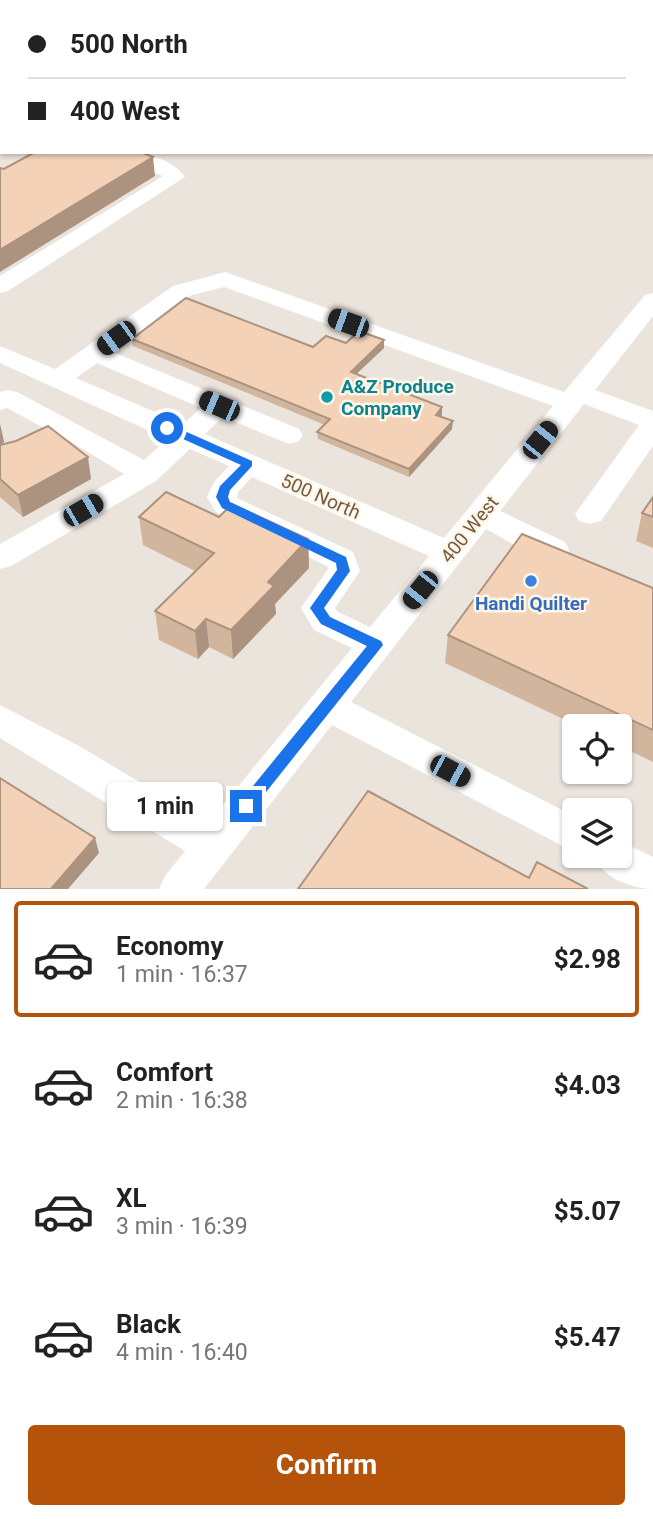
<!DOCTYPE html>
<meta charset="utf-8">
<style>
body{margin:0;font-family:Roboto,sans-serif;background:#f6f6f6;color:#222;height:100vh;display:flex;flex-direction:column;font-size:26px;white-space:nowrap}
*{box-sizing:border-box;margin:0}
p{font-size:23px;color:#767676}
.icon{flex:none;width:38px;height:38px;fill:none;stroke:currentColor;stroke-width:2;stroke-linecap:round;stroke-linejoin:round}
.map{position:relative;height:889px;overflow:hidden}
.panel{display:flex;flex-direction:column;background:#fff;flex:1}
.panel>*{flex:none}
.hud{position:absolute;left:0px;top:0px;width:654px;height:154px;box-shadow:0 2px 5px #0004;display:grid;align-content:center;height:154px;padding:0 28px;background:#fff}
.buttons{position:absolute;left:562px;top:714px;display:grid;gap:14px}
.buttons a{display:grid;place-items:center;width:70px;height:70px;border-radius:7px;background:#fff;box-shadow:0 2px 5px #0004;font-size:35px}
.end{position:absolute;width:32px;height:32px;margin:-16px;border:9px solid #1a73e8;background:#fff;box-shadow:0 0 0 4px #fff}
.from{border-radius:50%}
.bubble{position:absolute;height:49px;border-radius:7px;background:#fff;box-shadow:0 2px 5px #0004;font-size:23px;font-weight:700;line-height:49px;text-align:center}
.car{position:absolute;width:21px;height:42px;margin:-21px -10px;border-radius:9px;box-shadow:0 0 5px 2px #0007;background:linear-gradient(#222 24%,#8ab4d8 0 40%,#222 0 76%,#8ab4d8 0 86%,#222 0)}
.hud b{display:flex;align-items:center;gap:24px;height:66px;font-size:26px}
.hud b+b{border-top:2px solid #e0e0e0}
.hud i{width:18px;height:18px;background:#222}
ul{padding:12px 0 0;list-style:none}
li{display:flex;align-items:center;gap:21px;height:116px;margin:0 14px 10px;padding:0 14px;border:4px solid transparent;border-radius:7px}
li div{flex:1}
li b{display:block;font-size:26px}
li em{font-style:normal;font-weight:700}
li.current{border-color:#b45309}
li>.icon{width:63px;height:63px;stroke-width:1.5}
.action{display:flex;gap:14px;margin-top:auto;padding:14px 28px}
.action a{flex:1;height:80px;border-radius:7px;background:#b45309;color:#fff;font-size:28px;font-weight:700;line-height:80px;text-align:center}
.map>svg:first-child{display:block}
.industrial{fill:#ebe4dc;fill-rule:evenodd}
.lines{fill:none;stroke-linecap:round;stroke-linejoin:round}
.minor{fill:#fff;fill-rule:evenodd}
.rail-casing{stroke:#b69fc6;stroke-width:5}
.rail{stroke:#fff7e8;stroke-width:3.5;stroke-dasharray:10;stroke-linecap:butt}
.wall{fill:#d2b59d}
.shaded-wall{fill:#ab9380}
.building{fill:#f4d2b7;stroke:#ab9380;stroke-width:2}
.route{fill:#1a73e8}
.culture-dot{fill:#0f9aa8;stroke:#fff7e8;stroke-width:2.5}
.shop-dot{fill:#3f7fe0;stroke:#fff7e8;stroke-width:2.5}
.labels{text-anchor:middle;stroke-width:5;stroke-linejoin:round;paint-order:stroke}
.culture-label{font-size:19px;font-weight:bold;fill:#0d838f;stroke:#fff7e8;text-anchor:start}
.street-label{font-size:19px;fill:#755a47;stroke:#fff7e8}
.shop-label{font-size:19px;font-weight:bold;fill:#366cbe;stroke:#fff7e8}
</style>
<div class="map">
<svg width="653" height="889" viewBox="0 0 653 889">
<rect width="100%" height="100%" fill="#fdf4e1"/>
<!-- industrial -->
<path class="industrial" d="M0 0H653V889H0ZM2 2H653V152H2ZM574 726H620V772H574ZM574 810H620V856H574Z"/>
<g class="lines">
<!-- minor -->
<g class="minor">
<path d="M106 152C133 152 168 153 185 177L8 291 0 293V276L163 176 109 156Z"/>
<path d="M225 272 564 392 645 295 653 293V316L595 390 653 411V446L601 521 590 524 579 521 575 514 639 425 584 404 500 511 565 542 569 550 565 558C540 565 508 540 486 529L351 702 574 816V852L332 725 204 889H159L165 876 185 851 0 738V705L81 747 208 823 352 648 314 630 301 608 328 569 327 566 216 512 207 497 214 482 229 466 190 449 156 481 11 566 0 569V544L124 474 66 439 0 467V447L44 428 7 408 0 410V392L8 390 17 392 144 460 167 439 0 363V346L55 369 173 286ZM224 287 553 406 444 538 205 434 223 417 289 444 299 441 303 435 299 429 113 352 189 296ZM97 363 201 408 183 424 76 378ZM252 477 429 556 370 627 338 612 335 608 360 571 353 552 237 498 238 492Z"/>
<path d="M620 841 653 857V889C631 889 602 877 593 856H620Z"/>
</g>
<!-- rail casing -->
<g class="rail-casing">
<polyline id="rail" points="83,2 88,0"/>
</g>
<!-- rail -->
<use href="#rail" class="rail"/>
</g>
<!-- wall -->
<g class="wall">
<polygon points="132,339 313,347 346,343 384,348 356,374 442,415 440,416 452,429 409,477 318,439 317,432 325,425 133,346"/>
<polygon points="0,424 4,442 1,445 91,479 23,517 0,497"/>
<polygon points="653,497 653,548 636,541 642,513"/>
<polygon points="139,517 219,517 308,539 309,568 275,604 276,614 233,659 209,647 198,659 159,640 155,611 195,571 143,545"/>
<polygon points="653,588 653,762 620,746 620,726 578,726 445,663 448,635"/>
</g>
<!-- shaded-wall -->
<g class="shaded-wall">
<polygon points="153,157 155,176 0,272 0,250"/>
<polygon points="384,340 384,348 350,380 351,372"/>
<polygon points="442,407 442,415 435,422 436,415"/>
<polygon points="453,421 452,429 409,477 409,469"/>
<polygon points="0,424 4,442 0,445"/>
<polygon points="88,457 91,479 23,517 18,495"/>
<polygon points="308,539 309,568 275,604 276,614 233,659 231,630 268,582"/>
<polygon points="206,619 209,647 198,659 195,631"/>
<polygon points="95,838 99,853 68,889 51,889"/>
</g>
<!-- building -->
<g class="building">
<polygon points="35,152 141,152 153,157 0,250 0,168 4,169"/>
<polygon points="186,298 313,347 326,336 346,343 359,331 384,340 351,372 442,407 436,415 453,421 409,469 317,432 330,419 132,339"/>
<polygon points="48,426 88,457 18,495 0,479 0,445 16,441"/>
<polygon points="166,492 219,517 232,504 308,539 268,582 274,586 231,630 206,619 195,631 155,611 214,553 139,517"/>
<polygon points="653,497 653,517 642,513"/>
<polygon points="522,534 653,588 653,730 448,635"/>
<polygon points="0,778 95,838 51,889 0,889"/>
<polygon points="368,791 529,878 537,862 588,889 298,889"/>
</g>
<!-- route -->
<polygon class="route" points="163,425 171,425 252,461 252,466 230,490 228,497 230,502 346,557 350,571 324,608 330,617 381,641 383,645 251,811 240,811 238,806 240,802 367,646 321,624 310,608 337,570 336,563 222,508 216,497 220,486 241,465 163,430"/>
<!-- markers -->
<circle class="culture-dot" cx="327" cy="397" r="7"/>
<circle class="shop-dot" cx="531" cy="581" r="7"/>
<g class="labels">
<!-- culture labels -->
<g class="culture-label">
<text x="341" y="393">A&amp;Z Produce<tspan x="341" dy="22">Company</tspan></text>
</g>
<!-- street labels -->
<g class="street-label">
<text transform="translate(321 496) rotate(24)" y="7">500 North</text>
<text transform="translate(469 529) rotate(-51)" y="7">400 West</text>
</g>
<!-- shop labels -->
<g class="shop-label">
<text x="531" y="610">Handi Quilter</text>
</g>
</g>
</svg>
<div class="buttons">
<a><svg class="icon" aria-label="locate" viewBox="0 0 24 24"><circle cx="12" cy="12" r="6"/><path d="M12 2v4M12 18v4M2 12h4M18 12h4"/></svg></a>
<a><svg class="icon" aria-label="layers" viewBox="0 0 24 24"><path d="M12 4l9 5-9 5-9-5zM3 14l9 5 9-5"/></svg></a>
</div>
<i class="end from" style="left:167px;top:428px"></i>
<i class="end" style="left:246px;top:806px"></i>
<div class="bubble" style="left:107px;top:782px;width:116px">1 min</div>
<i class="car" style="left:348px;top:323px;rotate:290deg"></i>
<i class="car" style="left:116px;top:338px;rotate:234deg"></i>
<i class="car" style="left:219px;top:406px;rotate:293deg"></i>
<i class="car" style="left:540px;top:440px;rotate:39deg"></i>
<i class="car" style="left:83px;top:510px;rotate:60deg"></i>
<i class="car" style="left:420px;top:590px;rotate:219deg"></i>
<i class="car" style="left:450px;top:771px;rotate:118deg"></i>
<div class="hud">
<b><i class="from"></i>500 North</b>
<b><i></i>400 West</b>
</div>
</div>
<section class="panel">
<ul>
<li class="current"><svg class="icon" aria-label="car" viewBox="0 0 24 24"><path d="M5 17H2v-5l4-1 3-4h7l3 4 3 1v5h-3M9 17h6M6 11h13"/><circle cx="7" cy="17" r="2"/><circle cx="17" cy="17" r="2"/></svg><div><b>Economy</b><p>1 min · 16:37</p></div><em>$2.98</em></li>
<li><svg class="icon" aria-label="car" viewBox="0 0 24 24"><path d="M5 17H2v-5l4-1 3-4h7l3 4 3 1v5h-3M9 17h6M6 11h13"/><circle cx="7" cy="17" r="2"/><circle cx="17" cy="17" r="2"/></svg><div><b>Comfort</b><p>2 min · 16:38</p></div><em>$4.03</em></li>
<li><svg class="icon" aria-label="car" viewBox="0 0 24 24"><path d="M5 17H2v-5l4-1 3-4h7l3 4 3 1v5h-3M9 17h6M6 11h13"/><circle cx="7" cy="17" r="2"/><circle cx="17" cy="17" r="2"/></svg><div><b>XL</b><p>3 min · 16:39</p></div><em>$5.07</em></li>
<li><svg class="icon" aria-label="car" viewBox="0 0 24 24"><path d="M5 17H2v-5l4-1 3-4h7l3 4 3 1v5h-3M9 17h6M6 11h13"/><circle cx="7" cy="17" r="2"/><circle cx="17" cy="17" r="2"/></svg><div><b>Black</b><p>4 min · 16:40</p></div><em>$5.47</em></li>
</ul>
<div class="action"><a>Confirm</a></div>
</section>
